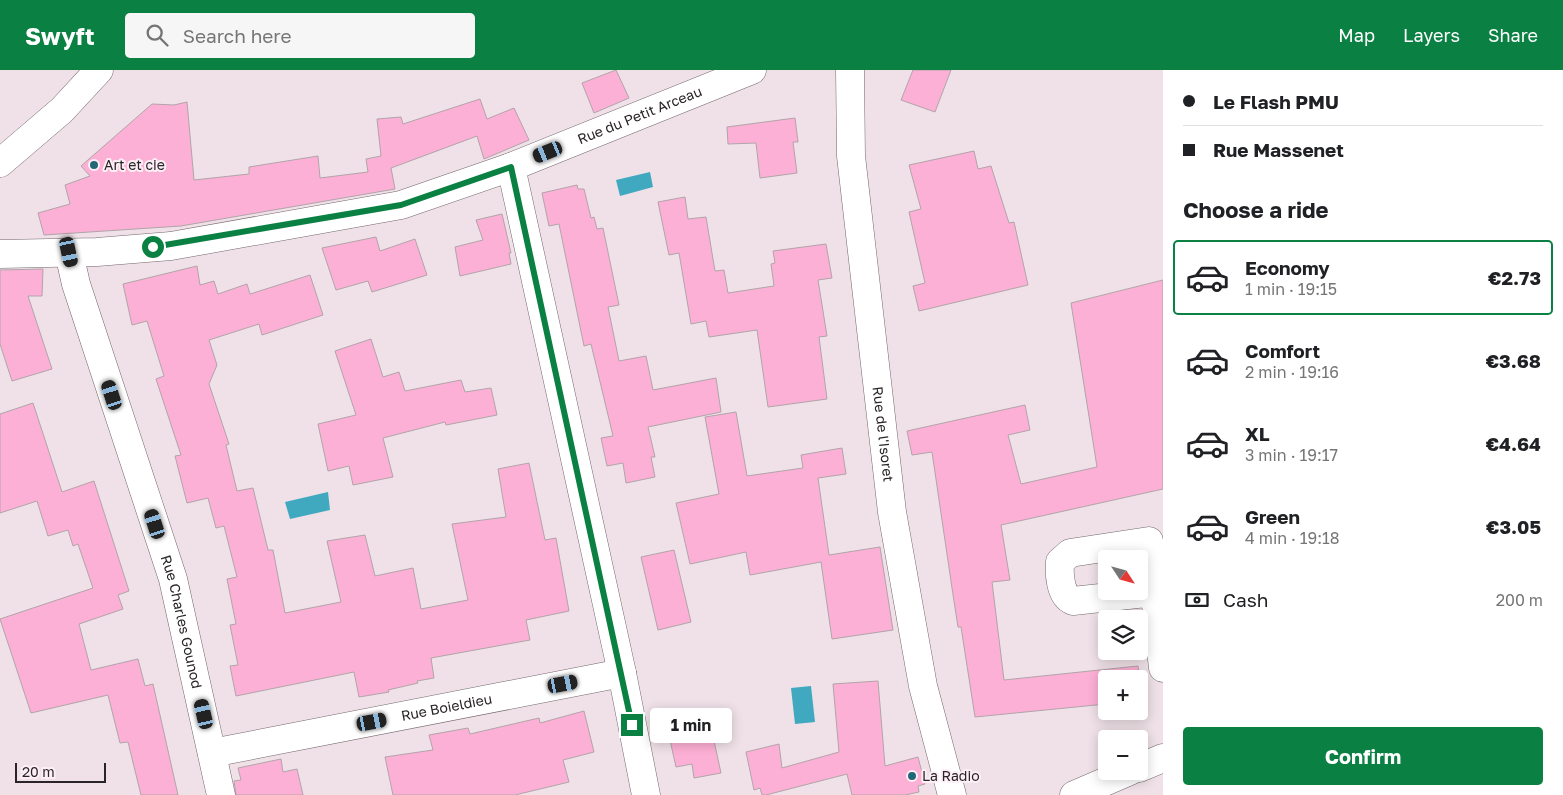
<!DOCTYPE html>
<meta charset="utf-8">
<style>
body{margin:0;font-family:"Golos Text",sans-serif;background:#f6f6f6;color:#202124;height:100vh;display:flex;flex-direction:column;font-size:19px;white-space:nowrap}
*{box-sizing:border-box;margin:0}
p{font-size:16px;color:#757577}
.icon{flex:none;width:28px;height:28px;fill:none;stroke:currentColor;stroke-width:2;stroke-linecap:round;stroke-linejoin:round}
.map{position:relative;flex:1;overflow:hidden}
.panel{display:flex;flex-direction:column;background:#fff;width:400px}
.panel>*{flex:none}
.guide{display:grid;align-content:center;height:110px;padding:0 20px;background:#fff}
.needle{width:32px;rotate:126deg}
.tools{position:absolute;left:1098px;top:480px;display:grid;gap:10px}
.tools a{display:grid;place-items:center;width:50px;height:50px;border-radius:5px;background:#fff;box-shadow:0 2px 12px #0003;font-size:25px}
.scale{position:absolute;left:15px;bottom:12px;width:91px;box-sizing:border-box;padding-left:5px;border:2px solid #292427;border-top:0;font-size:14px;line-height:18px;white-space:nowrap;color:#292427;-webkit-text-stroke:4px #fdeff5;paint-order:stroke}
.end{position:absolute;width:22px;height:22px;margin:-11px;border:6px solid #0b8043;background:#fff;box-shadow:0 0 0 2px #fff}
.from{border-radius:50%}
.bubble{position:absolute;height:35px;border-radius:5px;background:#fff;box-shadow:0 2px 12px #0003;font-size:16px;font-weight:700;line-height:35px;text-align:center}
.car{position:absolute;width:15px;height:30px;margin:-15px -8px;border-radius:6px;box-shadow:0 0 4px 1px #0007;background:linear-gradient(#222 24%,#8ab4d8 0 40%,#222 0 76%,#8ab4d8 0 86%,#222 0)}
.guide b{display:flex;align-items:center;gap:18px;height:48px;font-size:19px}
.guide b+b{border-top:1px solid #e0e0e0}
.guide i{width:12px;height:12px;background:#202124}
ul{padding:0;list-style:none}
li{display:flex;align-items:center;gap:15px;height:75px;margin:0 10px 8px;padding:0 10px;border:2px solid transparent;border-radius:5px}
li div{flex:1}
li b{display:block;font-size:19px}
li em{font-style:normal;font-weight:700}
li.current{border-color:#0b8043}
li>.icon{width:45px;height:45px;stroke-width:1.5}
h2{padding:0 20px;font-size:22px;line-height:60px}
.pay{display:flex;align-items:center;gap:12px;height:55px;padding:0 20px;font-size:19px}
.pay p{margin-inline-start:auto}
.action{display:flex;gap:10px;margin-top:auto;padding:10px 20px}
.action a{flex:1;height:58px;border-radius:5px;background:#0b8043;color:#fff;font-size:20px;font-weight:700;line-height:58px;text-align:center}
header{display:flex;align-items:center;gap:30px;box-sizing:border-box;height:70px;padding:0 25px;background:#0b8043;color:#fff}
header strong{font-size:24px}
nav{display:flex;gap:28px;margin-inline-start:auto;font-size:18px}
.search{width:350px;height:45px;background:#f6f6f6;display:flex;align-items:center;gap:12px;box-sizing:border-box;padding:0 18px;border-radius:5px;color:#757577;font-size:19px}
main{display:flex;flex:1;min-height:0}
.map>svg:first-child{display:block}
.water{fill:#40a9c0}
.building{fill:#fdb0d5;stroke:#b1a4a9}
.lines{fill:none;stroke-linecap:round;stroke-linejoin:round}
.street-casing{stroke:#74686d;stroke-width:29}
.secondary-casing{stroke:#74686d;stroke-width:29}
.street{stroke:#fff;stroke-width:28}
.secondary{stroke:#fff;stroke-width:28}
.route{stroke:#0b8043;stroke-width:6}
.poi-dot{fill:#226878;stroke:#fdeff5;stroke-width:2}
.labels{text-anchor:middle;stroke-width:4;stroke-linejoin:round;paint-order:stroke}
.street-label{font-size:14px;fill:#292427;stroke:#fdeff5}
.poi-label{font-size:14px;fill:#292427;stroke:#fdeff5;text-anchor:start}
</style>
<header>
<strong>Swyft</strong>
<div class="search"><svg class="icon" aria-label="search" viewBox="0 0 24 24"><circle cx="10" cy="10" r="6"/><path d="M15 15l6 6"/></svg>Search here</div>
<nav><a>Map</a><a>Layers</a><a>Share</a></nav>
</header>
<main>
<div class="map">
<svg width="1163" height="725" viewBox="0 0 1163 725">
<rect width="100%" height="100%" fill="#efe1e7"/>
<!-- water -->
<g class="water">
<polygon points="650,102 653,117 620,126 616,110"/>
<polygon points="328,422 330,440 290,449 285,432"/>
<polygon points="811,616 815,652 795,654 791,618"/>
</g>
<!-- building -->
<g class="building">
<polygon points="616,0 629,28 594,43 582,13"/>
<polygon points="913,0 951,0 935,42 901,30"/>
<polygon points="480,29 487,49 514,38 529,70 484,89 477,66 391,98 395,119 181,156 44,165 38,143 70,134 65,115 90,106 81,96 152,34 174,35 187,32 194,110 249,104 249,97 318,86 320,108 368,102 366,89 381,86 377,49 401,47 403,54"/>
<polygon points="795,48 798,72 793,72 797,103 760,108 756,73 728,74 727,57"/>
<polygon points="974,81 978,99 991,96 1009,153 1014,152 1028,215 919,241 913,216 925,213 909,142 921,139 909,95"/>
<polygon points="577,115 578,119 584,119 591,148 594,147 597,159 603,158 619,235 608,237 619,291 646,286 653,320 716,308 721,342 648,357 655,387 651,387 655,407 626,413 623,393 607,396 601,368 613,366 591,274 584,276 559,154 549,156 542,123"/>
<polygon points="685,127 688,149 706,147 715,201 724,200 728,223 774,216 771,194 775,193 773,181 826,174 832,208 818,210 827,266 819,267 827,329 768,337 757,260 709,267 706,251 691,254 679,183 669,185 658,132"/>
<polygon points="502,144 511,183 509,183 511,194 460,206 455,177 483,170 476,150"/>
<polygon points="376,167 380,181 415,169 427,205 372,222 368,211 336,220 322,178"/>
<polygon points="197,196 200,215 214,211 218,224 247,214 250,224 310,205 323,245 262,265 259,254 209,270 217,295 209,314 229,374 226,375 237,421 253,418 268,480 273,480 285,543 341,532 327,471 365,465 375,506 413,498 421,539 468,530 452,454 506,447 498,399 529,393 545,470 556,468 569,541 526,550 530,570 431,588 434,608 417,611 418,613 388,620 389,622 359,627 354,602 236,626 230,596 238,595 230,555 236,554 227,509 237,507 224,456 216,458 208,428 187,433 175,386 181,385 156,309 164,306 147,251 132,255 123,214"/>
<polygon points="43,199 42,226 28,226 52,299 12,311 0,274 0,200"/>
<polygon points="1163,210 1163,419 1001,455 1010,510 992,512 1004,610 1138,596 1142,631 1139,631 1139,609 1106,609 1106,634 975,647 961,557 958,557 952,518 932,382 912,385 907,361 1025,335 1030,360 1008,365 1021,414 1097,397 1071,233"/>
<polygon points="371,269 383,307 399,302 405,321 461,310 465,322 491,318 497,345 446,355 445,352 383,368 393,407 353,415 349,396 328,401 318,354 356,345 335,281"/>
<polygon points="33,333 62,422 94,411 129,521 118,525 123,539 79,554 91,600 138,589 145,616 153,614 178,725 141,725 128,672 120,673 108,625 31,643 0,549 93,518 78,474 73,476 68,460 48,466 37,431 0,443 0,344"/>
<polygon points="736,342 747,406 803,398 801,385 842,378 846,404 818,408 829,485 880,477 893,560 832,569 821,492 750,505 746,482 690,494 676,433 719,424 705,347"/>
<polygon points="674,480 691,552 658,560 641,487"/>
<polygon points="878,611 885,696 918,687 925,714 918,716 919,722 905,725 852,725 847,704 766,725 762,725 760,718 754,720 746,682 779,674 782,698 839,682 833,614"/>
<polygon points="584,641 594,682 563,690 569,712 515,725 393,725 385,687 433,680 429,665 468,658 470,664 539,648 540,653"/>
<polygon points="708,643 721,703 694,708 692,694 676,697 666,652"/>
<polygon points="281,689 283,702 297,699 303,725 236,725 234,711 241,710 238,698"/>
</g>
<g class="lines">
<!-- street casing -->
<g class="street-casing">
<g id="street">
<path id="s1" d="M850 0 851 86 892 442 923 616 952 725"/>
<polyline points="511,97 622,603 646,725"/>
<path id="s2" d="M69 183 76 214 173 509 221 725"/>
<path id="s3" d="M0 184 97 182 171 176 401 135 511 97 752 0"/>
<path d="M1155 522 1073 531C1060 526 1059 504 1060 492L1070 483 1149 471 1163 598"/>
<path id="s4" d="M212 683 622 603"/>
<polyline points="1139,698 1163,688"/>
<polyline points="1074,725 1130,701"/>
</g>
</g>
<!-- secondary casing -->
<g class="secondary-casing">
<polyline id="secondary" points="0,93 62,40 99,0"/>
</g>
<!-- street -->
<use href="#street" class="street"/>
<!-- secondary -->
<use href="#secondary" class="secondary"/>
</g>
<g class="lines">
<!-- route -->
<polyline class="route" points="153,177 401,135 511,97 632,655"/>
</g>
<!-- markers -->
<g class="poi-dot">
<circle cx="94" cy="95" r="5"/>
<circle cx="912" cy="706" r="5"/>
</g>
<g class="labels">
<!-- street labels -->
<g class="street-label">
<text dy="5" stroke="none"><textPath href="#s3" startOffset="660">Rue du Petit Arceau</textPath></text>
<text dy="5" stroke="none"><textPath href="#s1" startOffset="366">Rue de l'Isoret</textPath></text>
<text dy="5" stroke="none"><textPath href="#s2" startOffset="386">Rue Charles Gounod</textPath></text>
<text dy="5" stroke="none"><textPath href="#s4" startOffset="239">Rue Boieldieu</textPath></text>
</g>
<!-- poi labels -->
<g class="poi-label">
<text x="104" y="100">Art et cie</text>
<text x="922" y="711">La Radio</text>
</g>
</g>
</svg>
<div class="tools">
<a><svg class="needle" viewBox="-14 -14 28 28"><path d="M0-13l5 13h-10z" fill="#e53935"/><path d="M0 13l5-13h-10z" fill="#757577"/></svg></a>
<a><svg class="icon" aria-label="layers" viewBox="0 0 24 24"><path d="M12 4l9 5-9 5-9-5zM3 14l9 5 9-5"/></svg></a>
<a>+</a>
<a>−</a>
</div>
<div class="scale">20 m</div>
<i class="end from" style="left:153px;top:177px"></i>
<i class="end" style="left:632px;top:655px"></i>
<div class="bubble" style="left:650px;top:638px;width:82px">1 min</div>
<i class="car" style="left:548px;top:82px;rotate:248deg"></i>
<i class="car" style="left:69px;top:182px;rotate:168deg"></i>
<i class="car" style="left:112px;top:325px;rotate:342deg"></i>
<i class="car" style="left:155px;top:454px;rotate:342deg"></i>
<i class="car" style="left:563px;top:614px;rotate:79deg"></i>
<i class="car" style="left:204px;top:644px;rotate:347deg"></i>
<i class="car" style="left:372px;top:652px;rotate:79deg"></i>
</div>
<section class="panel">
<div class="guide">
<b><i class="from"></i>Le Flash PMU</b>
<b><i></i>Rue Massenet</b>
</div>
<h2>Choose a ride</h2>
<ul>
<li class="current"><svg class="icon" aria-label="car" viewBox="0 0 24 24"><path d="M5 17H2v-5l4-1 3-4h7l3 4 3 1v5h-3M9 17h6M6 11h13"/><circle cx="7" cy="17" r="2"/><circle cx="17" cy="17" r="2"/></svg><div><b>Economy</b><p>1 min · 19:15</p></div><em>€2.73</em></li>
<li><svg class="icon" aria-label="car" viewBox="0 0 24 24"><path d="M5 17H2v-5l4-1 3-4h7l3 4 3 1v5h-3M9 17h6M6 11h13"/><circle cx="7" cy="17" r="2"/><circle cx="17" cy="17" r="2"/></svg><div><b>Comfort</b><p>2 min · 19:16</p></div><em>€3.68</em></li>
<li><svg class="icon" aria-label="car" viewBox="0 0 24 24"><path d="M5 17H2v-5l4-1 3-4h7l3 4 3 1v5h-3M9 17h6M6 11h13"/><circle cx="7" cy="17" r="2"/><circle cx="17" cy="17" r="2"/></svg><div><b>XL</b><p>3 min · 19:17</p></div><em>€4.64</em></li>
<li><svg class="icon" aria-label="car" viewBox="0 0 24 24"><path d="M5 17H2v-5l4-1 3-4h7l3 4 3 1v5h-3M9 17h6M6 11h13"/><circle cx="7" cy="17" r="2"/><circle cx="17" cy="17" r="2"/></svg><div><b>Green</b><p>4 min · 19:18</p></div><em>€3.05</em></li>
</ul>
<div class="pay"><svg class="icon" aria-label="cash" viewBox="0 0 24 24"><path d="M3 7h18v10H3z"/><circle cx="12" cy="12" r="2"/></svg>Cash<p>200 m</p></div>
<div class="action"><a>Confirm</a></div>
</section>
</main>
